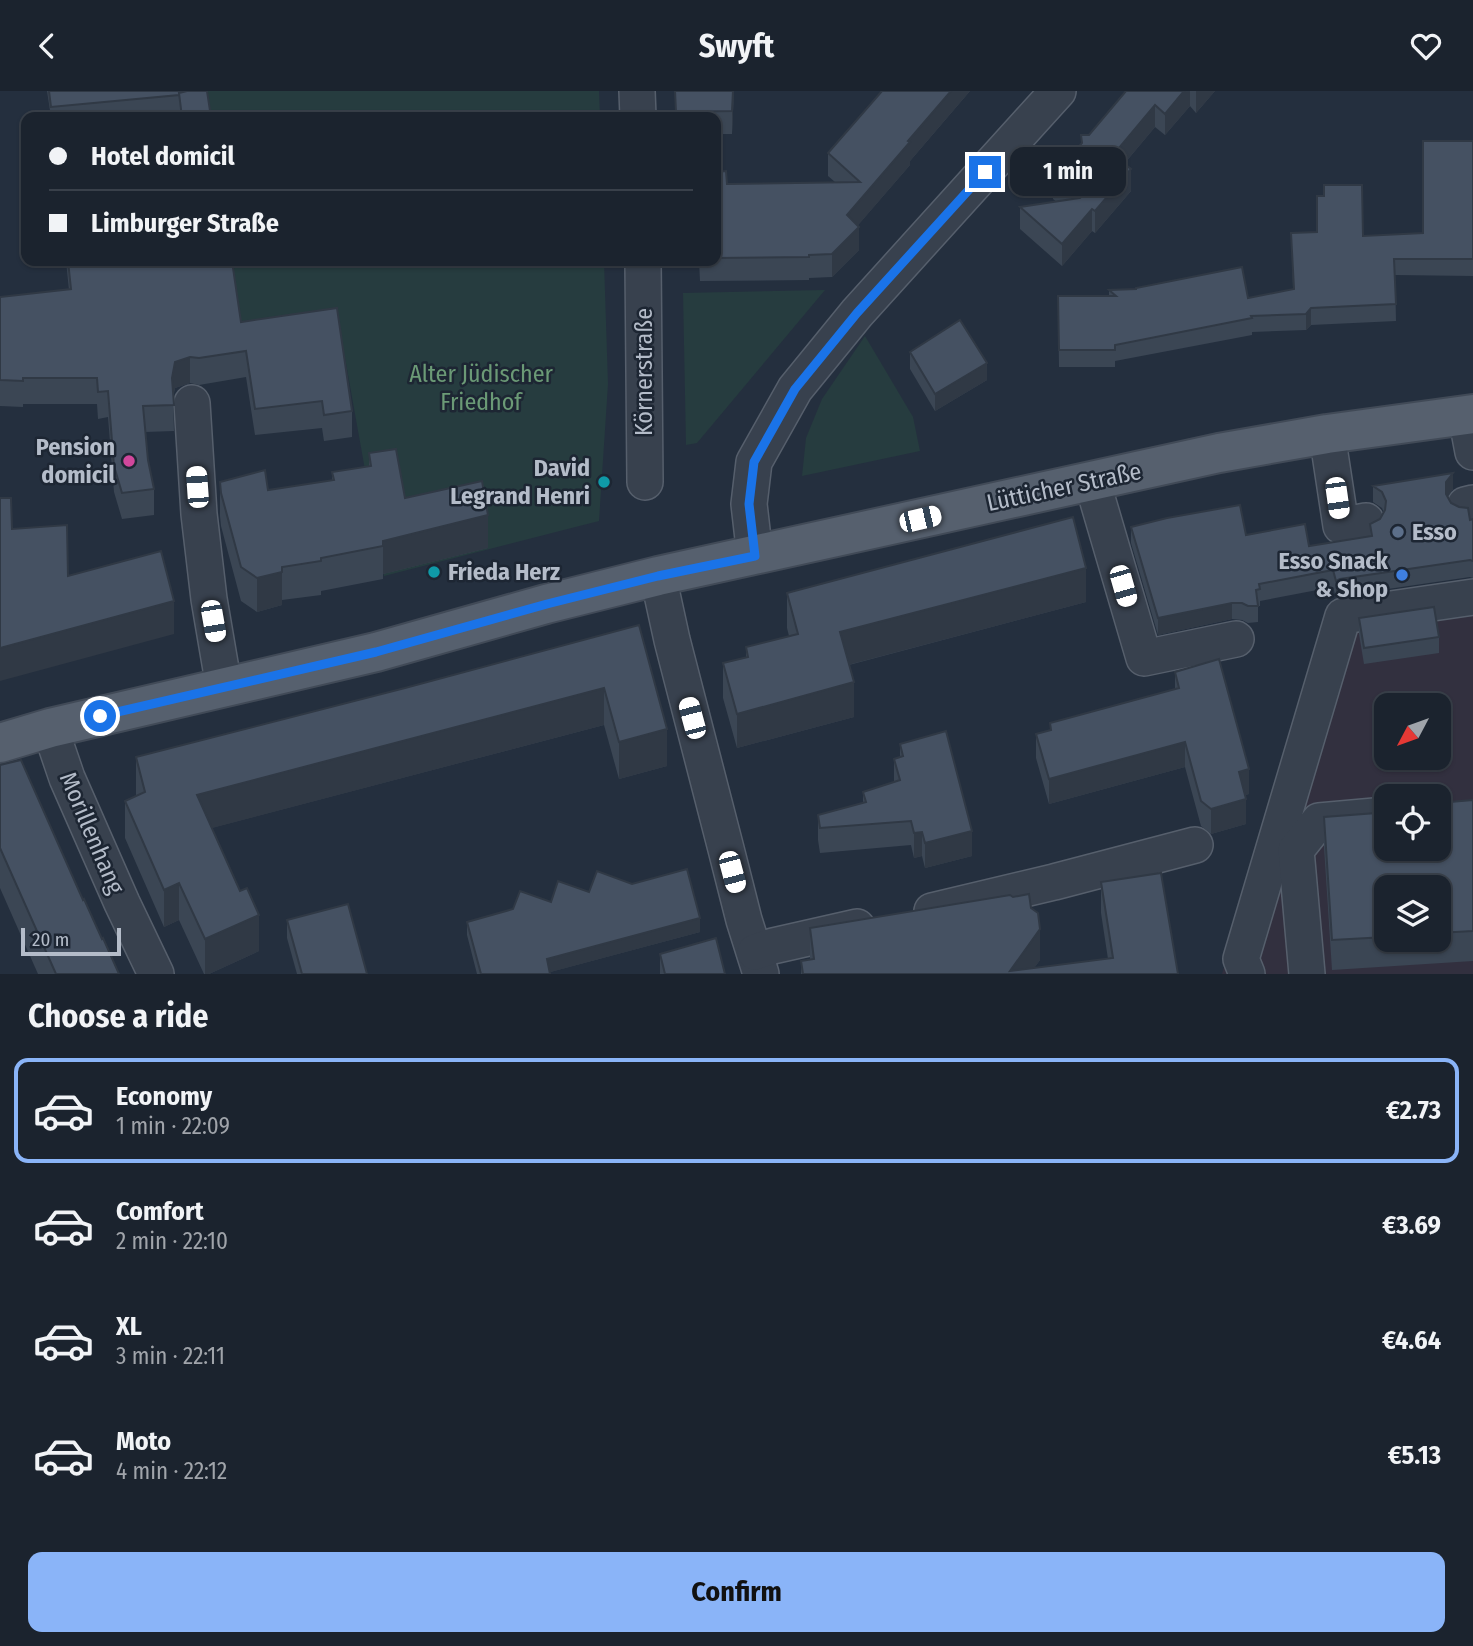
<!DOCTYPE html>
<meta charset="utf-8">
<style>
body{margin:0;font-family:"Fira Sans Condensed",sans-serif;background:#242b36;color:#f1f3f6;height:100vh;display:flex;flex-direction:column;font-size:26px;white-space:nowrap}
*{box-sizing:border-box;margin:0}
p{font-size:23px;color:#a0a4aa}
.icon{flex:none;width:38px;height:38px;fill:none;stroke:currentColor;stroke-width:2;stroke-linecap:round;stroke-linejoin:round}
.map{position:relative;height:883px;overflow:hidden}
.sheet{display:flex;flex-direction:column;background:#1b232e;flex:1}
.sheet>*{flex:none}
.hud{position:absolute;left:21px;top:21px;width:700px;height:154px;border-radius:14px;box-shadow:0 2px 5px #0004,0 0 0 2px #39404a;display:grid;align-content:center;height:154px;padding:0 28px;background:#1b232e}
.needle{width:46px;rotate:229deg}
.tools{position:absolute;left:1374px;top:602px;display:grid;gap:14px}
.tools a{display:grid;place-items:center;width:77px;height:77px;border-radius:14px;background:#1b232e;box-shadow:0 2px 5px #0004,0 0 0 2px #39404a;font-size:35px}
.scale{position:absolute;left:21px;bottom:18px;width:100px;box-sizing:border-box;padding-left:7px;border:4px solid #b4bcc9;border-top:0;font-size:19px;line-height:24px;white-space:nowrap;color:#b4bcc9;-webkit-text-stroke:5px #1d2633;paint-order:stroke}
.end{position:absolute;width:32px;height:32px;margin:-16px;border:9px solid #1a73e8;background:#fff;box-shadow:0 0 0 4px #fff}
.from{border-radius:50%}
.bubble{position:absolute;height:49px;border-radius:14px;background:#1b232e;box-shadow:0 2px 5px #0004,0 0 0 2px #39404a;font-size:23px;font-weight:700;line-height:49px;text-align:center}
.car{position:absolute;width:21px;height:42px;margin:-21px -10px;border-radius:9px;box-shadow:0 0 5px 2px #0007;background:linear-gradient(#fff 24%,#345 0 40%,#fff 0 76%,#345 0 86%,#fff 0)}
.hud b{display:flex;align-items:center;gap:24px;height:66px;font-size:26px}
.hud b+b{border-top:2px solid #39404a}
.hud i{width:18px;height:18px;background:#f1f3f6}
ul{padding:0;list-style:none}
li{display:flex;align-items:center;gap:21px;height:105px;margin:0 14px 10px;padding:0 14px;border:4px solid transparent;border-radius:14px}
li div{flex:1}
li b{display:block;font-size:26px}
li em{font-style:normal;font-weight:700}
li.selected{border-color:#8ab4f8}
li>.icon{width:63px;height:63px;stroke-width:1.5}
h2{padding:0 28px;font-size:32px;line-height:84px}
.action{display:flex;gap:14px;margin-top:auto;padding:14px 28px}
.action a{flex:1;height:80px;border-radius:14px;background:#8ab4f8;color:#111;font-size:28px;font-weight:700;line-height:80px;text-align:center}
header{display:flex;justify-content:space-between;align-items:center;height:91px;padding:0 28px;background:#1b232e;font-size:32px;font-weight:700}
.map>svg:first-child{display:block}
.medical{fill:#32303f;fill-rule:evenodd}
.green{fill:#263c3f}
.lines{fill:none;stroke-linecap:round;stroke-linejoin:round}
.minor-casing{stroke:#565f6c;stroke-width:38}
.major-casing{stroke:#414a57;stroke-width:42}
.minor{stroke:#38414e;stroke-width:35}
.major{stroke:#56606e;stroke-width:38}
.wall{fill:#3b4654;fill-rule:evenodd}
.shaded-wall{fill:#303945}
.building{fill:#455162;stroke:#303945;stroke-width:2}
.route{stroke:#1a73e8;stroke-width:9}
.hotel-dot{fill:#d1479c;stroke:#1d2633;stroke-width:2.5}
.culture-dot{fill:#0f9aa8;stroke:#1d2633;stroke-width:2.5}
.service-dot{fill:#5c6f8a;stroke:#1d2633;stroke-width:2.5}
.shop-dot{fill:#3f7fe0;stroke:#1d2633;stroke-width:2.5}
.labels{text-anchor:middle;stroke-width:5;stroke-linejoin:round;paint-order:stroke}
.street-label{font-size:24px;fill:#b4bcc9;stroke:#1d2633}
.park-label{font-size:24px;fill:#6b9a76;stroke:#1d2633}
.poi-label{font-size:24px;font-weight:bold;fill:#b4bcc9;stroke:#1d2633;text-anchor:end}
</style>
<header><svg class="icon" aria-label="back" viewBox="0 0 24 24"><path d="M15 5l-7 7 7 7"/></svg>Swyft<svg class="icon" aria-label="heart" viewBox="0 0 24 24"><path d="M12 20l-8-8c-3-5 5-10 8-4 3-6 11-1 8 4z"/></svg></header>
<div class="map">
<svg width="1473" height="883" viewBox="0 0 1473 883">
<rect width="100%" height="100%" fill="#242f3e"/>
<!-- medical -->
<path class="medical" d="M1473 493V883H1222L1337 519ZM1386 614H1438V667H1386ZM1386 705H1438V758H1386ZM1386 796H1438V849H1386Z"/>
<!-- green -->
<g class="green">
<polygon points="182,0 599,0 600,26 208,26 185,25"/>
<polygon points="231,170 604,170 608,293 599,430 384,485 340,239 244,253"/>
<polygon points="825,199 697,352 686,354 683,202"/>
<polygon points="865,245 913,326 920,360 802,385 806,347 822,308"/>
</g>
<g class="lines">
<!-- minor casing -->
<g class="minor-casing">
<g id="minor">
<polyline points="637,0 638,26"/>
<polyline points="643,170 645,391"/>
<polyline points="192,312 199,423 209,508 224,596"/>
<polyline points="1466,324 1473,361"/>
<polyline points="1327,343 1341,435 1366,430"/>
<polyline points="1092,390 1144,567 1236,548"/>
<polyline points="1465,414 1473,412"/>
<polyline points="755,465 749,413 754,371 795,298 857,222 1058,0"/>
<polyline points="658,485 672,549 726,758 744,829 761,883"/>
<polyline points="50,637 67,687 122,812 156,883"/>
<polyline points="932,820 1054,791 1195,754"/>
<polyline points="755,861 773,855 857,836"/>
<polyline points="1247,883 1241,868 1343,525 1473,506"/>
<polyline points="1307,883 1296,759 1319,730 1386,724"/>
</g>
</g>
<!-- major casing -->
<g class="major-casing">
<polyline id="major" points="0,652 50,637 376,561 546,513 658,485 1219,362 1327,343 1473,323"/>
</g>
<!-- minor -->
<use href="#minor" class="minor"/>
<!-- major -->
<use href="#major" class="major"/>
</g>
<!-- wall -->
<g class="wall">
<polygon points="47,0 182,0 211,26 179,26 179,21 124,26 51,26"/>
<polygon points="675,0 734,0 732,43 716,43 716,26 675,26"/>
<polygon points="882,0 970,0 910,70 910,74 858,134 859,159 832,186 809,187 809,189 700,190 699,170 716,170 716,81 727,93 835,91 828,85 828,62"/>
<polygon points="1126,0 1215,0 1196,22 1190,15 1165,44 1155,36 1124,73 1131,100 1095,142 1092,140 1062,175 1020,138 1020,116 1057,111 1053,108 1053,86"/>
<polygon points="1473,50 1473,185 1395,184 1396,230 1311,234 1306,239 1252,241 1252,244 1115,270 1115,276 1059,276 1058,205 1109,205 1109,199 1248,207 1293,198 1291,142 1363,145 1423,142"/>
<polygon points="66,170 232,170 241,231 352,320 352,346 324,350 322,337 255,344 246,286 199,294 190,292 175,297 173,307 174,340 145,341 148,369 154,398 154,424 122,428 114,401 108,326 98,328 97,313 23,313 23,316 0,315 0,206 69,199"/>
<polygon points="910,261 987,289 935,320 910,278"/>
<polygon points="369,362 405,407 488,457 383,483 383,488 321,500 321,504 282,509 282,514 257,521 241,510 221,435 220,425 220,391 268,399 332,389 332,381 369,375"/>
<polygon points="1373,395 1453,398 1448,406 1451,412 1470,429 1473,428 1473,487 1470,486 1340,505 1336,507 1333,496 1260,510 1260,515 1258,515 1258,531 1248,532 1242,529 1232,528 1158,544 1131,452 1131,436 1246,444 1309,455 1370,446 1370,433 1380,428 1384,422 1382,417 1373,411"/>
<polygon points="787,502 1086,511 849,574 854,626 737,657 723,607 723,572 746,566 746,556 789,545 787,537"/>
<polygon points="1359,527 1439,546 1439,562 1364,573 1359,543"/>
<polygon points="639,534 667,675 619,688 604,634 211,737 259,860 209,883 204,883 179,829 164,836 125,747 125,710 136,705 136,666 405,597"/>
<polygon points="1175,581 1249,703 1245,704 1246,733 1211,743 1201,735 1185,676 1049,713 1036,667 1036,643 1050,639 1050,632 1175,598"/>
<polygon points="900,653 972,765 925,777 922,765 914,767 911,754 820,762 818,749 818,724 863,712 863,701 894,691 894,668 900,666"/>
<polygon points="0,674 83,809 119,883 38,883 0,797"/>
<path d="M1473 709V870L1332 879 1324 756V726L1375 722ZM1386 796H1438V849H1386Z"/>
<polygon points="1101,791 1178,883 801,883 801,870 810,869 810,837 1040,869 1034,877 1108,868 1101,822"/>
<polygon points="589,801 700,841 550,881 550,883 477,883 467,844 467,831"/>
<polygon points="287,829 367,883 297,883 287,847"/>
<polygon points="660,863 725,883 660,883"/>
</g>
<!-- shaded-wall -->
<g class="shaded-wall">
<polygon points="733,0 734,0 732,43 732,20"/>
<polygon points="951,0 970,0 910,70 910,74 847,147 847,124"/>
<polygon points="1184,0 1190,0 1190,15 1165,44 1165,23"/>
<polygon points="1196,0 1215,0 1196,22"/>
<polygon points="1155,14 1155,36 1113,86 1113,64"/>
<polygon points="1131,78 1131,100 1095,142 1095,120"/>
<polygon points="1092,118 1092,140 1062,175 1062,153"/>
<polygon points="859,136 859,159 832,186 832,163"/>
<polygon points="1311,217 1311,234 1306,239 1306,223"/>
<polygon points="190,266 190,292 175,297 172,313 172,287 175,271"/>
<polygon points="987,272 987,289 935,320 935,303"/>
<polygon points="1453,382 1453,398 1446,408 1446,391"/>
<polygon points="488,424 488,457 383,483 383,450"/>
<polygon points="1086,477 1086,511 840,576 840,541"/>
<polygon points="282,481 282,514 257,521 257,487"/>
<polygon points="1340,488 1340,505 1336,507 1336,490"/>
<polygon points="174,510 174,543 0,590 0,557"/>
<polygon points="1232,512 1232,528 1158,544 1158,527"/>
<polygon points="854,591 854,626 737,657 737,623"/>
<polygon points="604,597 604,634 197,741 197,704"/>
<polygon points="667,638 667,675 619,688 619,651"/>
<polygon points="1185,651 1185,676 1049,713 1049,688"/>
<polygon points="1249,678 1249,703 1239,706 1239,681"/>
<polygon points="1246,708 1246,733 1211,743 1211,718"/>
<polygon points="972,740 972,765 925,777 925,752"/>
<polygon points="922,741 922,765 914,767 914,742"/>
<polygon points="179,792 179,829 164,836 164,799"/>
<polygon points="259,824 259,860 209,883 205,883 205,848"/>
<polygon points="700,827 700,841 547,882 547,868"/>
<polygon points="1040,838 1040,869 1030,883 1010,880"/>
</g>
<!-- building -->
<g class="building">
<polygon points="49,0 182,0 182,1 179,2 179,4 51,16"/>
<polygon points="187,0 207,0 211,26 182,26 179,2"/>
<polygon points="675,0 733,0 732,20 676,21"/>
<polygon points="882,0 951,0 908,50 910,51 847,124 859,136 832,163 809,164 809,166 716,167 716,81 726,80 727,93 860,91 828,62"/>
<polygon points="1126,0 1184,0 1165,23 1155,14 1113,64 1131,78 1095,120 1092,118 1062,153 1020,116 1079,107 1053,86 1082,52 1081,44 1089,44"/>
<polygon points="1423,50 1473,50 1473,168 1394,168 1396,213 1311,217 1306,223 1251,225 1252,227 1115,254 1115,259 1059,259 1058,205 1116,205 1109,199 1136,198 1136,197 1242,176 1248,207 1294,198 1291,142 1317,141 1317,105 1324,105 1324,94 1362,94 1363,145 1423,142"/>
<polygon points="68,170 232,170 241,231 337,217 352,320 324,324 322,310 255,318 246,260 199,267 190,266 175,271 172,287 174,314 143,315 148,369 154,398 122,402 114,375 108,300 98,301 97,287 23,287 23,290 0,289 0,206 71,198"/>
<polygon points="960,229 987,272 935,303 910,261"/>
<polygon points="396,358 405,407 482,390 488,424 383,450 383,455 321,467 321,470 282,476 282,481 257,487 241,476 221,402 220,391 265,379 268,399 334,389 332,381 371,375 369,362"/>
<polygon points="1453,382 1446,391 1446,403 1451,412 1459,416 1468,417 1470,429 1473,428 1473,470 1470,469 1340,488 1336,490 1333,479 1259,493 1260,498 1256,499 1258,515 1248,515 1242,512 1232,512 1158,527 1131,436 1167,427 1240,414 1246,444 1305,433 1309,455 1372,445 1370,433 1380,428 1385,419 1386,410 1382,401 1373,395"/>
<polygon points="0,407 11,407 12,438 67,434 68,485 161,460 174,510 0,557"/>
<polygon points="1073,426 1086,477 840,541 854,591 737,623 723,572 748,566 746,556 798,543 787,502"/>
<polygon points="1434,516 1439,546 1364,557 1359,527"/>
<polygon points="639,534 667,638 619,651 604,597 197,704 240,800 247,797 259,824 205,848 179,792 164,799 125,710 145,701 136,666 405,597"/>
<polygon points="1219,568 1249,678 1239,681 1246,708 1211,718 1201,710 1185,651 1049,688 1036,643 1051,639 1050,632 1179,597 1175,581"/>
<polygon points="946,640 972,740 925,752 922,741 914,742 911,730 820,737 818,724 866,711 863,701 900,689 894,668 903,665 900,653"/>
<polygon points="21,669 83,809 84,808 102,848 103,847 119,883 56,883 0,757 0,674"/>
<polygon points="1473,709 1473,840 1438,842 1438,796 1386,796 1386,846 1332,849 1324,726 1376,722 1375,716 1386,715 1386,758 1438,758 1438,712"/>
<polygon points="687,778 700,827 547,868 550,883 481,883 467,831 513,818 520,800 551,811 558,790 589,801 597,780 632,793"/>
<polygon points="1161,782 1178,883 803,883 801,870 814,868 810,837 1010,804 1013,806 1029,803 1031,817 1038,822 1040,838 1010,880 1113,867 1101,791"/>
<polygon points="348,813 367,883 302,883 287,829"/>
<polygon points="716,847 725,883 665,883 660,863"/>
</g>
<g class="lines">
<!-- route -->
<polyline class="route" points="100,625 376,561 547,513 658,485 755,465 749,413 754,371 795,298 857,222 985,81"/>
</g>
<!-- markers -->
<circle class="hotel-dot" cx="129" cy="370" r="7"/>
<g class="culture-dot">
<circle cx="604" cy="391" r="7"/>
<circle cx="434" cy="481" r="7"/>
</g>
<circle class="service-dot" cx="1398" cy="441" r="7"/>
<circle class="shop-dot" cx="1402" cy="484" r="7"/>
<g class="labels">
<!-- street labels -->
<g class="street-label">
<text transform="translate(644 281) rotate(-90)" y="8">Körnerstraße</text>
<text transform="translate(1064 396) rotate(-12)" y="8">Lütticher Straße</text>
<text transform="translate(92 742) rotate(67)" y="8">Morillenhang</text>
</g>
<!-- park labels -->
<g class="park-label">
<text x="481" y="291">Alter Jüdischer<tspan x="481" dy="28">Friedhof</tspan></text>
</g>
<!-- poi labels -->
<g class="poi-label">
<text x="115" y="364">Pension<tspan x="115" dy="28">domicil</tspan></text>
<text x="590" y="385">David<tspan x="590" dy="28">Legrand Henri</tspan></text>
<text x="1412" y="449" text-anchor="start">Esso</text>
<text x="1388" y="478">Esso Snack<tspan x="1388" dy="28">&amp; Shop</tspan></text>
<text x="448" y="489" text-anchor="start">Frieda Herz</text>
</g>
</g>
</svg>
<div class="tools">
<a><svg class="needle" viewBox="-14 -14 28 28"><path d="M0-13l5 13h-10z" fill="#e53935"/><path d="M0 13l5-13h-10z" fill="#a0a4aa"/></svg></a>
<a><svg class="icon" aria-label="locate" viewBox="0 0 24 24"><circle cx="12" cy="12" r="6"/><path d="M12 2v4M12 18v4M2 12h4M18 12h4"/></svg></a>
<a><svg class="icon" aria-label="layers" viewBox="0 0 24 24"><path d="M12 4l9 5-9 5-9-5zM3 14l9 5 9-5"/></svg></a>
</div>
<div class="scale">20 m</div>
<i class="end from" style="left:100px;top:625px"></i>
<i class="end" style="left:985px;top:81px"></i>
<div class="bubble" style="left:1010px;top:56px;width:116px">1 min</div>
<i class="car" style="left:197px;top:396px;rotate:356deg"></i>
<i class="car" style="left:1337px;top:407px;rotate:172deg"></i>
<i class="car" style="left:920px;top:428px;rotate:77deg"></i>
<i class="car" style="left:1123px;top:495px;rotate:164deg"></i>
<i class="car" style="left:213px;top:530px;rotate:170deg"></i>
<i class="car" style="left:692px;top:627px;rotate:345deg"></i>
<i class="car" style="left:732px;top:781px;rotate:165deg"></i>
<div class="hud">
<b><i class="from"></i>Hotel domicil</b>
<b><i></i>Limburger Straße</b>
</div>
</div>
<section class="sheet">
<h2>Choose a ride</h2>
<ul>
<li class="selected"><svg class="icon" aria-label="car" viewBox="0 0 24 24"><path d="M5 17H2v-5l4-1 3-4h7l3 4 3 1v5h-3M9 17h6M6 11h13"/><circle cx="7" cy="17" r="2"/><circle cx="17" cy="17" r="2"/></svg><div><b>Economy</b><p>1 min · 22:09</p></div><em>€2.73</em></li>
<li><svg class="icon" aria-label="car" viewBox="0 0 24 24"><path d="M5 17H2v-5l4-1 3-4h7l3 4 3 1v5h-3M9 17h6M6 11h13"/><circle cx="7" cy="17" r="2"/><circle cx="17" cy="17" r="2"/></svg><div><b>Comfort</b><p>2 min · 22:10</p></div><em>€3.69</em></li>
<li><svg class="icon" aria-label="car" viewBox="0 0 24 24"><path d="M5 17H2v-5l4-1 3-4h7l3 4 3 1v5h-3M9 17h6M6 11h13"/><circle cx="7" cy="17" r="2"/><circle cx="17" cy="17" r="2"/></svg><div><b>XL</b><p>3 min · 22:11</p></div><em>€4.64</em></li>
<li><svg class="icon" aria-label="car" viewBox="0 0 24 24"><path d="M5 17H2v-5l4-1 3-4h7l3 4 3 1v5h-3M9 17h6M6 11h13"/><circle cx="7" cy="17" r="2"/><circle cx="17" cy="17" r="2"/></svg><div><b>Moto</b><p>4 min · 22:12</p></div><em>€5.13</em></li>
</ul>
<div class="action"><a>Confirm</a></div>
</section>
